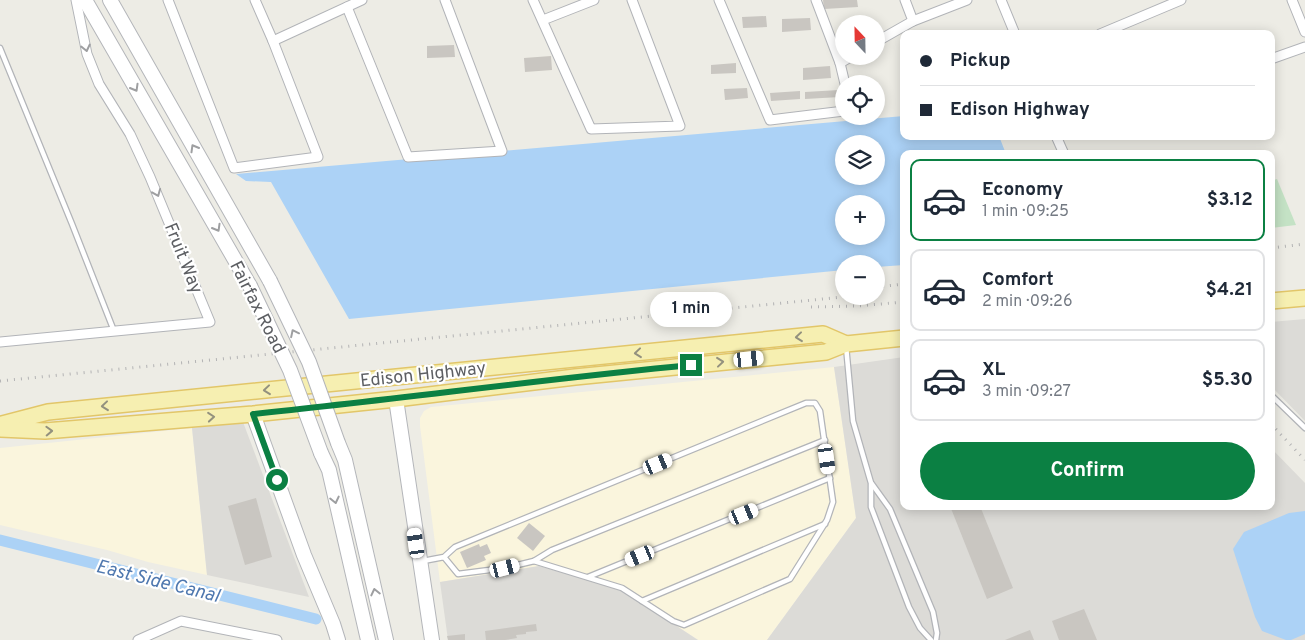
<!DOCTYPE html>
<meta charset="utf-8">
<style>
body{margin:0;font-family:Overpass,sans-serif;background:#f2f2f3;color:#1f2937;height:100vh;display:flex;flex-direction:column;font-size:19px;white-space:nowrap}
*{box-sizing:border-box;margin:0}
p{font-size:16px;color:#747a83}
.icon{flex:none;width:28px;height:28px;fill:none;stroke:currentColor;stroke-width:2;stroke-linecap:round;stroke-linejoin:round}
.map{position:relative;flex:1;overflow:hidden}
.drawer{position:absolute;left:900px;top:150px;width:375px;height:360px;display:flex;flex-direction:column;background:#fff;border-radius:10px;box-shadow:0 2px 12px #0003}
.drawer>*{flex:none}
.hud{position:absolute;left:900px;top:30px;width:375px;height:110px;border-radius:10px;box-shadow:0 2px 12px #0003;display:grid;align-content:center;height:110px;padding:0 20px;background:#fff}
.needle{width:32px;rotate:338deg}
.fabs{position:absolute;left:835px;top:15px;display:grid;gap:10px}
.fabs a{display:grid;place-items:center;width:50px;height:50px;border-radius:50%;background:#fff;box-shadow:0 2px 12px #0003;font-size:25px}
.end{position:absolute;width:22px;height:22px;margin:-11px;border:6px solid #0b8043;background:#fff;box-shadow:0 0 0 2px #fff}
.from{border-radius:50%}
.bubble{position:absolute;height:35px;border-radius:18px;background:#fff;box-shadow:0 2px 12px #0003;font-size:16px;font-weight:700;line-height:35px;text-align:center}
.car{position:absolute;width:15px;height:30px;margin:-15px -8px;border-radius:6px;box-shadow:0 0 4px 1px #0007;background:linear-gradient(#fff 24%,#345 0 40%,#fff 0 76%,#345 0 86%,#fff 0)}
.hud b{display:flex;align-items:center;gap:18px;height:48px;font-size:19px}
.hud b+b{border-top:1px solid #e0e1e3}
.hud i{width:12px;height:12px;background:#1f2937}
ul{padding:9px 0 0;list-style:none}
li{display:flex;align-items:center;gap:15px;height:82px;margin:0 10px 8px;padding:0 10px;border:2px solid #e0e1e3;border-radius:10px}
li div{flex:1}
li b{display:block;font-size:19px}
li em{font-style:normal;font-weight:700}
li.selected{border-color:#0b8043}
li>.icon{width:45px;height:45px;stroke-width:1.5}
.primary-button{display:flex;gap:10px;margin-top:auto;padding:10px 20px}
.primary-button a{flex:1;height:58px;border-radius:30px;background:#0b8043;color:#fff;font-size:20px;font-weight:700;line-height:58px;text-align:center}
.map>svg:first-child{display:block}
.commercial{fill:#faf5dd}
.industrial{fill:#dcdbd7}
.green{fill:#c4e2c5}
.water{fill:#acd2f6;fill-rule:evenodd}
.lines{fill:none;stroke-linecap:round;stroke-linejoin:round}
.canal{stroke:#acd2f6;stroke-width:11}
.building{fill:#c9c6c1}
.service-casing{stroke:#b2b4b8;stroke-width:7}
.minor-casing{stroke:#b2b4b8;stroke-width:11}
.secondary-casing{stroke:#b4b6ba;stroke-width:16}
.primary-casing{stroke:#e2c669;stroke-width:18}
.service{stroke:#fff;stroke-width:4.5}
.minor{stroke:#fff;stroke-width:9}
.secondary{stroke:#fff;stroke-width:14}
.primary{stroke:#f6efb1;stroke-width:15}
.rail{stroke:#b3b3b4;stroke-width:3;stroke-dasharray:1 6;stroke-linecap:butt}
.secondary-bridge-casing{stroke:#b4b6ba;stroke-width:16;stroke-linecap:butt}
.secondary-bridge{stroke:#fff;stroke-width:14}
.oneway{stroke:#9e9fa1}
.oneway2{stroke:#93917e}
.route{stroke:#0b8043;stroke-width:6}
.labels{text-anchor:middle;stroke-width:4.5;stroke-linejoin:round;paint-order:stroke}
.street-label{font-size:18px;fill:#5d5f63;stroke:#fff}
.water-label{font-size:19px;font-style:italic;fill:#4f78af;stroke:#fff}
</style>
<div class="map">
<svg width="1305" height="640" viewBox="0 0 1305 640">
<rect width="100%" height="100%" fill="#edece5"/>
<!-- commercial -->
<g class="commercial">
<polygon points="834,367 856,518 767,640 698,640 622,590 540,566 440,582 420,426 420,418 424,411 431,407"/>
<polygon points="192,428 207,575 148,562 107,550 0,525 0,448"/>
</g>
<!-- industrial -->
<g class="industrial">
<polygon points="1305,319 1305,421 1271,386 1271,322"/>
<polygon points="904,357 904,506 1271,506 1271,448 1305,483 1305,640 767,640 856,518 834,367"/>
<polygon points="243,422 309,597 207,575 192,428"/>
<polygon points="539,566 622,590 698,640 448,640 440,582"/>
</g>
<!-- green -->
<polygon class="green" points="1277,179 1296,225 1271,228 1271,181"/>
<!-- water -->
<g class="water">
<path d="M904 116V136H999L1006 154H904V265L876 267V264H844V270L349 319 271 182 246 181 236 174ZM844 144H876V176H844ZM844 204H876V236H844Z"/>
<polygon points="1305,511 1305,634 1291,640 1286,640 1262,631 1255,617 1233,549 1244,532 1289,513"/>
</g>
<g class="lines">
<!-- canal -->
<polyline class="canal" points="0,540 316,619"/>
</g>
<!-- building -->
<g class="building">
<polygon points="823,0 857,0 858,7 824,9"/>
<polygon points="766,16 767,27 743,28 742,17"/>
<polygon points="810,18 811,30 782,32 782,19"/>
<polygon points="454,45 455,57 427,58 427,46"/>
<polygon points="551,56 552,70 525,72 524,58"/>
<polygon points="736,63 736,73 711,74 711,65"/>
<polygon points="830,66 831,78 803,80 803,68"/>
<polygon points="747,88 748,98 725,100 724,89"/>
<polygon points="839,90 840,97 805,99 805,92"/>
<polygon points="800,91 800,99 771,101 770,93"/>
<polygon points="256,498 272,557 245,565 228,506"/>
<polygon points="950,506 980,506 1013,588 987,599"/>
<polygon points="529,523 545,536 533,551 517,538"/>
<polygon points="479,544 480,547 487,544 491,553 484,556 486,560 467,568 460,552"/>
<polygon points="1084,609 1097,640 1059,640 1052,621"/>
<polygon points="536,624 537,631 526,632 526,634 516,635 517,638 505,640 486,640 485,631"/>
<polygon points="1030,630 1034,640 1005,640"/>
<polygon points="465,634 465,640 448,640 447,636"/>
</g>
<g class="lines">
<!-- service casing -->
<g class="service-casing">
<g id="service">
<polyline points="0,48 72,224 114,331"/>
<polyline points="846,346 853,421 871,483 871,507 909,607 920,628 931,640"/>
<polyline points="1271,395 1305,428"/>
<polyline points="872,484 890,509 933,612 937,633 936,640"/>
<polyline points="423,561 444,557 455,547 806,403 815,403 820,411 833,502 827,520 790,579 684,625 673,621 622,588 534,561 505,568 458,574 444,557"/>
<polyline points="534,561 552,550 825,440"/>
<polyline points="588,577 830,478"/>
<polyline points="642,601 825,524"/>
</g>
</g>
<!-- minor casing -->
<g class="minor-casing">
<g id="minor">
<polyline points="168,0 234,168 318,157 273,41 255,0"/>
<polyline points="533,0 591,129 680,126 632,0"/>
<polyline points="719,0 770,120 844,111"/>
<polyline points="816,0 840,63 845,84"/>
<polyline points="1001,0 1015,34"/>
<polyline points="1292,0 1305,32"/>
<polyline points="347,7 408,157 502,151 445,0"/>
<polyline points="543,20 594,0"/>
<polyline points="913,21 967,0"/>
<polyline points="1100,34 1181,0"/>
<polyline points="273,41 362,0"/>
<polyline points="876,42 913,21 905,0"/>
<polyline points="1271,59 1305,47"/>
<polyline points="840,63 852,56"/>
<polyline points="1056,136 1064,154"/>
<polyline points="0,342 210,322 150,177 130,134 99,84 87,54 76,0"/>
<polyline points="138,640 181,621 277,640"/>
</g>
</g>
<!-- secondary casing -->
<g class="secondary-casing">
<g id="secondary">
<polyline points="85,0 250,286"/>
<polyline points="110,0 270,281"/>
<polyline points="396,399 432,640"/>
<polyline points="253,414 304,555 333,624 338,640"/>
<polyline points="338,443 345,460 386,640"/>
<polyline points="321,453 329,470 368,640"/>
</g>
</g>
<!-- primary casing -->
<g class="primary-casing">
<g id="primary">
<polyline points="1271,301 1305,298"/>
<polyline points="2,424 48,412 823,334 846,344"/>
<polyline points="0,429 45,431 253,414 396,399 575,377 826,352 846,344 904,338"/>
</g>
</g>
<!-- service -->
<use href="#service" class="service"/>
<!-- minor -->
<use href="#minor" class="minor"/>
<!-- secondary -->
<use href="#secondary" class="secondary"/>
<!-- primary -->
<use href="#primary" class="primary"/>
<!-- rail -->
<g class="rail">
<polyline points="1271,248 1305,244"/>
<polyline points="876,287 904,284"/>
<polyline points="811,307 857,306 904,302"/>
<polyline points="0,381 853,296"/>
<polyline points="1271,424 1305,460"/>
</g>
<!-- secondary-bridge casing -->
<g class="secondary-bridge-casing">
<g id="secondary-bridge">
<polyline points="270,281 309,362 338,443"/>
<polyline points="250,286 290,370 321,453"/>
</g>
</g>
<!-- secondary-bridge -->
<use href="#secondary-bridge" class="secondary-bridge"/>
</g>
<!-- one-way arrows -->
<defs><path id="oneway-chevron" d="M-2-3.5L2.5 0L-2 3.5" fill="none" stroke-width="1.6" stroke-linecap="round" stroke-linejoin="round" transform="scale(1.25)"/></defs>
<g class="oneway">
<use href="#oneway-chevron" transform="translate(86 48) rotate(77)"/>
<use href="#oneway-chevron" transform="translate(135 88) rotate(60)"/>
<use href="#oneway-chevron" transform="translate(194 148) rotate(-120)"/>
<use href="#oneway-chevron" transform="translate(157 193) rotate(68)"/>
<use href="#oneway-chevron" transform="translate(217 228) rotate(60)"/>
<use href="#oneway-chevron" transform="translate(294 333) rotate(-116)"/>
<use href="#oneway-chevron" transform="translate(335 500) rotate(77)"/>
<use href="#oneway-chevron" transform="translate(375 592) rotate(-103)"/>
</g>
<g class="oneway2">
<use href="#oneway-chevron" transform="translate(799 337) rotate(174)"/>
<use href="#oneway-chevron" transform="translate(638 353) rotate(174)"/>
<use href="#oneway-chevron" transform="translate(720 362) rotate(-6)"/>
<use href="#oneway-chevron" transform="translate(267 390) rotate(174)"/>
<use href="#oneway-chevron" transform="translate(105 406) rotate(174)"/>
<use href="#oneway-chevron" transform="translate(211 417) rotate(-5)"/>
<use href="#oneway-chevron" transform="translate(49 431) rotate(-2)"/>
</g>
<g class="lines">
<!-- route -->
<path class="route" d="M277 480 253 414C399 399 545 379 691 365"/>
</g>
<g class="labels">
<!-- street labels -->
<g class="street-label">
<text transform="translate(184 258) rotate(68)" y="6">Fruit Way</text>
<text transform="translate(258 307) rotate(63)" y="6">Fairfax Road</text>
<text transform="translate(423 374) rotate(-6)" y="6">Edison Highway</text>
</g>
<!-- water labels -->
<g class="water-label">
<text transform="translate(158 580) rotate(14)" y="7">East Side Canal</text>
</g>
</g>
</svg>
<div class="fabs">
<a><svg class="needle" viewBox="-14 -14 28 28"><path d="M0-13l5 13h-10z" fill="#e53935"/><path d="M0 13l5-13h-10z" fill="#747a83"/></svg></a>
<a><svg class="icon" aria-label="locate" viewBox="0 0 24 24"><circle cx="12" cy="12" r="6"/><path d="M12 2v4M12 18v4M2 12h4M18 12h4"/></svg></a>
<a><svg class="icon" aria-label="layers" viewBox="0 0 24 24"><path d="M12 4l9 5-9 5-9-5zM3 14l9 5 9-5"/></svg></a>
<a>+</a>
<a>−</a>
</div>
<i class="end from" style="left:277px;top:480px"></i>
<i class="end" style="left:691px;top:365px"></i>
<div class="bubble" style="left:650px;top:292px;width:82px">1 min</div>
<i class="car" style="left:749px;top:359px;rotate:84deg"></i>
<i class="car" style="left:827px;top:459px;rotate:172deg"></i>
<i class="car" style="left:658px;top:464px;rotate:68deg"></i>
<i class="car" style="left:744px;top:514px;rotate:68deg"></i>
<i class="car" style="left:416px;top:543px;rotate:352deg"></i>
<i class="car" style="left:640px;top:556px;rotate:248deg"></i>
<i class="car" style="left:505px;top:568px;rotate:76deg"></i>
<div class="hud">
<b><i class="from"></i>Pickup</b>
<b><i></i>Edison Highway</b>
</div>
<section class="drawer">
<ul>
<li class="selected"><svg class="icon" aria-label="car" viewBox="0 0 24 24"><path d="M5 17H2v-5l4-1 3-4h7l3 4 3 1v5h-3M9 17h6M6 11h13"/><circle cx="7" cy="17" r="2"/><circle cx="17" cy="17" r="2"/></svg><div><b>Economy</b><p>1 min · 09:25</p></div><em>$3.12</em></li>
<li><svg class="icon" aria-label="car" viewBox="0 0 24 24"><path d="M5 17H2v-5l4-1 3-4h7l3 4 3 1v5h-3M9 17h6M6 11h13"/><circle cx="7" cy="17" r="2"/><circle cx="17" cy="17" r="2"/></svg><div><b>Comfort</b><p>2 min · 09:26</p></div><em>$4.21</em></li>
<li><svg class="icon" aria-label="car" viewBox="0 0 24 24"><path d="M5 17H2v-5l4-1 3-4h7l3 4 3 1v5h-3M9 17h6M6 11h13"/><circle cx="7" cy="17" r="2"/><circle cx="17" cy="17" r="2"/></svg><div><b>XL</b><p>3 min · 09:27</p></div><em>$5.30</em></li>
</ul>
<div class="primary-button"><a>Confirm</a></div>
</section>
</div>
